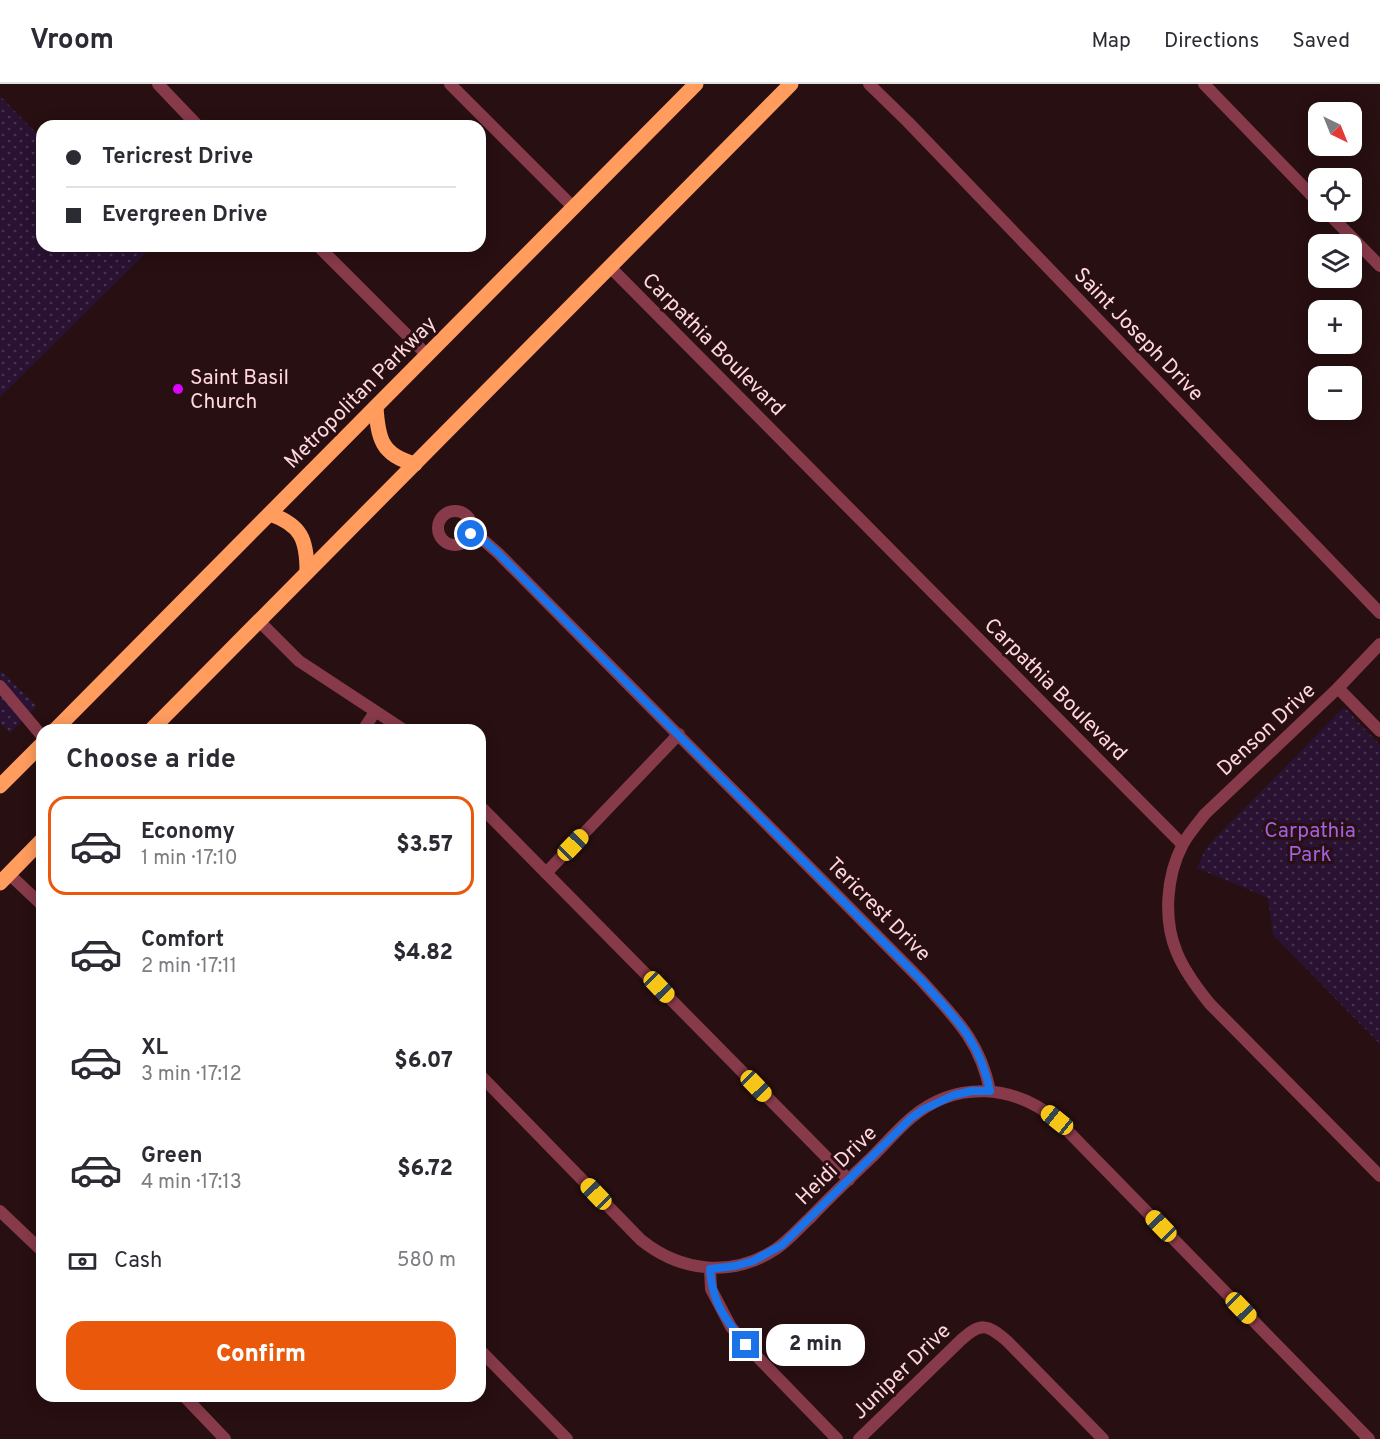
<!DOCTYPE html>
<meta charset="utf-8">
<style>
body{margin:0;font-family:Overpass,sans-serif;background:#f2f2f3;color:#2b2b33;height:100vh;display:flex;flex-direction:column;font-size:22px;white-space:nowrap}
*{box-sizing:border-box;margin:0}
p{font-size:20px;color:#7c7c81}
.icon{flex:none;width:33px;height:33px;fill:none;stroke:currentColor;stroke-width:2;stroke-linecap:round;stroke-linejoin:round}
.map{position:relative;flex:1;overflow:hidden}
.panel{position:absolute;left:36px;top:640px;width:450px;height:678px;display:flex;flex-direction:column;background:#fff;border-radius:18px;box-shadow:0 3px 15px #0003}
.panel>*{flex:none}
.hud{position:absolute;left:36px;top:36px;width:450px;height:132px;border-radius:18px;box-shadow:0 3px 15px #0003;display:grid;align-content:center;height:132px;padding:0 30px;background:#fff}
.needle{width:39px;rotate:137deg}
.tools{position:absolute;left:1308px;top:18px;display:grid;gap:12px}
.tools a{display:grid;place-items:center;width:54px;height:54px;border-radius:12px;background:#fff;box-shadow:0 3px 15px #0003;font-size:30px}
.end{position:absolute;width:27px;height:27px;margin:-14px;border:8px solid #1a73e8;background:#fff;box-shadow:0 0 0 3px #fff}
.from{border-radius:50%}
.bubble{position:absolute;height:42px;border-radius:18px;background:#fff;box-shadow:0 3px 15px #0003;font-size:20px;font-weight:800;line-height:42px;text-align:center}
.car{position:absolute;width:18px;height:36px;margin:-18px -9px;border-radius:8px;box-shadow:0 0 4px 2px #0007;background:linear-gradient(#f5c518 24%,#345 0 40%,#f5c518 0 76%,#345 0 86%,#f5c518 0)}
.hud b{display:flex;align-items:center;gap:21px;height:57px;font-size:22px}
.hud b+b{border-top:2px solid #e1e1e2}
.hud i{width:15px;height:15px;background:#2b2b33}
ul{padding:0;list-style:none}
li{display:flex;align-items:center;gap:18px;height:99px;margin:0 12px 9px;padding:0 18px;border:3px solid transparent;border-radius:18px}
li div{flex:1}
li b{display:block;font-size:22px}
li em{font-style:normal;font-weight:800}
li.selected{border-color:#ea580c}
li>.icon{width:54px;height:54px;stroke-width:1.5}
h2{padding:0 30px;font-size:27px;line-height:72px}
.pay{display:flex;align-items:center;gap:15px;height:66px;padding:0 30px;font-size:22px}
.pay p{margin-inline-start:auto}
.cta{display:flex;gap:12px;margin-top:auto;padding:12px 30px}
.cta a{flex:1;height:69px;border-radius:18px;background:#ea580c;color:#fff;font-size:24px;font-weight:800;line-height:69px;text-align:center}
header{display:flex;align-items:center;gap:36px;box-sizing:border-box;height:84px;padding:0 30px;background:#fff;border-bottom:2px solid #e1e1e2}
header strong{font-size:28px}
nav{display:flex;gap:33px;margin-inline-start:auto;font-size:21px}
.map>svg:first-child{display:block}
.park{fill:url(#park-dots)}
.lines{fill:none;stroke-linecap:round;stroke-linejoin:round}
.minor{stroke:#873a4a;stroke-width:12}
.primary{stroke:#ff9c5e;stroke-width:15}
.route{stroke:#1a73e8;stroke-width:8}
.poi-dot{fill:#dc03ff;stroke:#280f11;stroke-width:2}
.labels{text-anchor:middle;stroke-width:6;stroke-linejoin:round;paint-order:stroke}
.street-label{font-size:21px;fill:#ffd7dc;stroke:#280f11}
.poi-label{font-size:21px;fill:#ffd7dc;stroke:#280f11;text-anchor:start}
.park-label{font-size:21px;fill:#a260e2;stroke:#280f11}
</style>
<header>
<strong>Vroom</strong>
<nav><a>Map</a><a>Directions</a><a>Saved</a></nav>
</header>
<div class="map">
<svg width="1380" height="1355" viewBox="0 0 1380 1355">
<defs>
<pattern id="park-dots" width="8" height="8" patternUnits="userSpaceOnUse" patternTransform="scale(1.5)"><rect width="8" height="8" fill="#291232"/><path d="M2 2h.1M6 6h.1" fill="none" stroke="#49344f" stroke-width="1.8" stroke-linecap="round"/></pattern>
</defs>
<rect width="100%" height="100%" fill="#280f11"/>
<!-- park -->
<g class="park">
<polygon points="0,12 42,55 42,162 148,162 150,165 0,313"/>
<polygon points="0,586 37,622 10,649 0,639"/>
<polygon points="1344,623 1380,661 1380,960 1273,851 1268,814 1197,784 1206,764 1217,752"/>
</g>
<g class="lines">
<!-- minor -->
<g class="minor">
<polyline points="158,0 198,42"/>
<polyline points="450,0 574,124"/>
<polyline points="869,0 908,38 1380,529"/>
<polyline points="1204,0 1318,118"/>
<polyline points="1327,128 1380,182"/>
<polyline points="318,162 427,271"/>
<polyline points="610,183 1182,760"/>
<circle cx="455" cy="444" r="17"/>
<path d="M471 450 482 455 498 469 921 896C954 933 980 956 990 1007"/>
<polyline points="259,537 299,577 404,646"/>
<path d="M1380 560 1338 604 1205 730C1197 740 1189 749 1183 760 1166 792 1163 836 1177 869 1185 888 1197 904 1210 920L1380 1092"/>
<polyline points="0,602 42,652"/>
<polyline points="1338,604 1380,647"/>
<polyline points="363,646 375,628"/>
<polyline points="480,722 849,1096"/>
<polyline points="546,789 679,650"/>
<polyline points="9,790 42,821"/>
<path d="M480 991 641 1156C681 1188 732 1194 776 1165 789 1156 799 1144 810 1134 830 1113 851 1093 872 1073 885 1060 897 1046 911 1034 956 996 1013 1000 1057 1036L1369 1355"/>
<polyline points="0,1127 42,1167"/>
<polyline points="710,1185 711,1205 731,1243 746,1261 837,1355"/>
<polyline points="480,1266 567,1355"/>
<polyline points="184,1312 225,1355"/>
<path d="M859 1355 961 1256C981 1238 987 1240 1007 1257L1103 1355"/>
</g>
<!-- primary -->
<g class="primary">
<path d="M376 323C378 354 381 371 415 380"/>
<path d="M270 430C301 441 307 455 307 488"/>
<polyline points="55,646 696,0"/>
<polyline points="151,646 791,0"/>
<polyline points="0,702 42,660"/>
<polyline points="0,799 42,756"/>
</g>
</g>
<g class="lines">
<!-- route -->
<path class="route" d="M471 450 482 455 498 469 921 896C954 933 980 956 990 1007H972L954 1011 924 1025 911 1034 782 1161 753 1177 735 1182 710 1185C712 1219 725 1235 746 1261"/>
</g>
<!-- markers -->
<circle class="poi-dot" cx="178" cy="305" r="6"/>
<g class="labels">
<!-- street labels -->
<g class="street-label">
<text transform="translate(1139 250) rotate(46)" y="7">Saint Joseph Drive</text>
<text transform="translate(714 260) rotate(45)" y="7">Carpathia Boulevard</text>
<text transform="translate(360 308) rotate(-45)" y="7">Metropolitan Parkway</text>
<text transform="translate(1056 605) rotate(45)" y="7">Carpathia Boulevard</text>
<text transform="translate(1266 645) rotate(-43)" y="7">Denson Drive</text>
<text transform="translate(879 825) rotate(45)" y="7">Tericrest Drive</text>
<text transform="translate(836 1081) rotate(-44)" y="7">Heidi Drive</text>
<text transform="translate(901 1287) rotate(-44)" y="7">Juniper Drive</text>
</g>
<!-- poi labels -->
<g class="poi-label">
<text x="190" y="300">Saint Basil<tspan x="190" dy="24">Church</tspan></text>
</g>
<!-- park labels -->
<g class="park-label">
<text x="1310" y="753">Carpathia<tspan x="1310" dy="24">Park</tspan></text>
</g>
</g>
</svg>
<div class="tools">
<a><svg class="needle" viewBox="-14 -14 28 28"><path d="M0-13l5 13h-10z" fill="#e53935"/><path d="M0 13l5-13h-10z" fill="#7c7c81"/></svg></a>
<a><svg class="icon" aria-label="locate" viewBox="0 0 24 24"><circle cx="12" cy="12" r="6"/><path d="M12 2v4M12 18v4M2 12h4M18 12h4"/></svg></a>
<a><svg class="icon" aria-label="layers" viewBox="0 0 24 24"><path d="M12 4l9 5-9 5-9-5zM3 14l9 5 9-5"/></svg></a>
<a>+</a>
<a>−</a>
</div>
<i class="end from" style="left:471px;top:450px"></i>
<i class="end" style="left:746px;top:1261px"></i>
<div class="bubble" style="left:766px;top:1240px;width:99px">2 min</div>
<i class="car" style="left:573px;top:761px;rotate:44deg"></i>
<i class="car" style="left:659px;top:903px;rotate:136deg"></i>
<i class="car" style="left:756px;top:1002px;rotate:136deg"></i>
<i class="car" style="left:1057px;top:1036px;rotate:309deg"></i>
<i class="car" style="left:596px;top:1110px;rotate:316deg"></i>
<i class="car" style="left:1161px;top:1142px;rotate:316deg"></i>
<i class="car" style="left:1241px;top:1224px;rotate:136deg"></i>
<div class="hud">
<b><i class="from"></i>Tericrest Drive</b>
<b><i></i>Evergreen Drive</b>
</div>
<section class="panel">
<h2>Choose a ride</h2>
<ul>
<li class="selected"><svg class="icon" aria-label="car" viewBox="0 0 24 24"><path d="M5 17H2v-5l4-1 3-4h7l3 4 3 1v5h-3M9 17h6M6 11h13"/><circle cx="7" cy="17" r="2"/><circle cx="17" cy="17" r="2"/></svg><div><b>Economy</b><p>1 min · 17:10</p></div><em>$3.57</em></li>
<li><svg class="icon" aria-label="car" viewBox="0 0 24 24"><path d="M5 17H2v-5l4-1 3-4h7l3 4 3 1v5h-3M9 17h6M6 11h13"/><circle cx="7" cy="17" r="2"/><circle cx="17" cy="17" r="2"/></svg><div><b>Comfort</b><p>2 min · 17:11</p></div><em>$4.82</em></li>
<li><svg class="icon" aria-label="car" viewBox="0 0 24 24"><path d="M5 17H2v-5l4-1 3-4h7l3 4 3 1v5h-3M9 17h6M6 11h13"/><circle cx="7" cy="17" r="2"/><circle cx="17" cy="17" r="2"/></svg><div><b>XL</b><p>3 min · 17:12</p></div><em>$6.07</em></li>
<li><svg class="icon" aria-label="car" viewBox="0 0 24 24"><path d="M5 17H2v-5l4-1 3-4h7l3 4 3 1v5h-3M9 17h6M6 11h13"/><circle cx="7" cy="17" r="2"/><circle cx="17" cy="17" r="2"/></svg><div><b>Green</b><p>4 min · 17:13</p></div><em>$6.72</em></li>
</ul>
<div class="pay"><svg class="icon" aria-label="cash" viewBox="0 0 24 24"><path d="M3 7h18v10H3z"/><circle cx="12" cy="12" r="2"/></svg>Cash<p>580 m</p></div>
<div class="cta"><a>Confirm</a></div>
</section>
</div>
